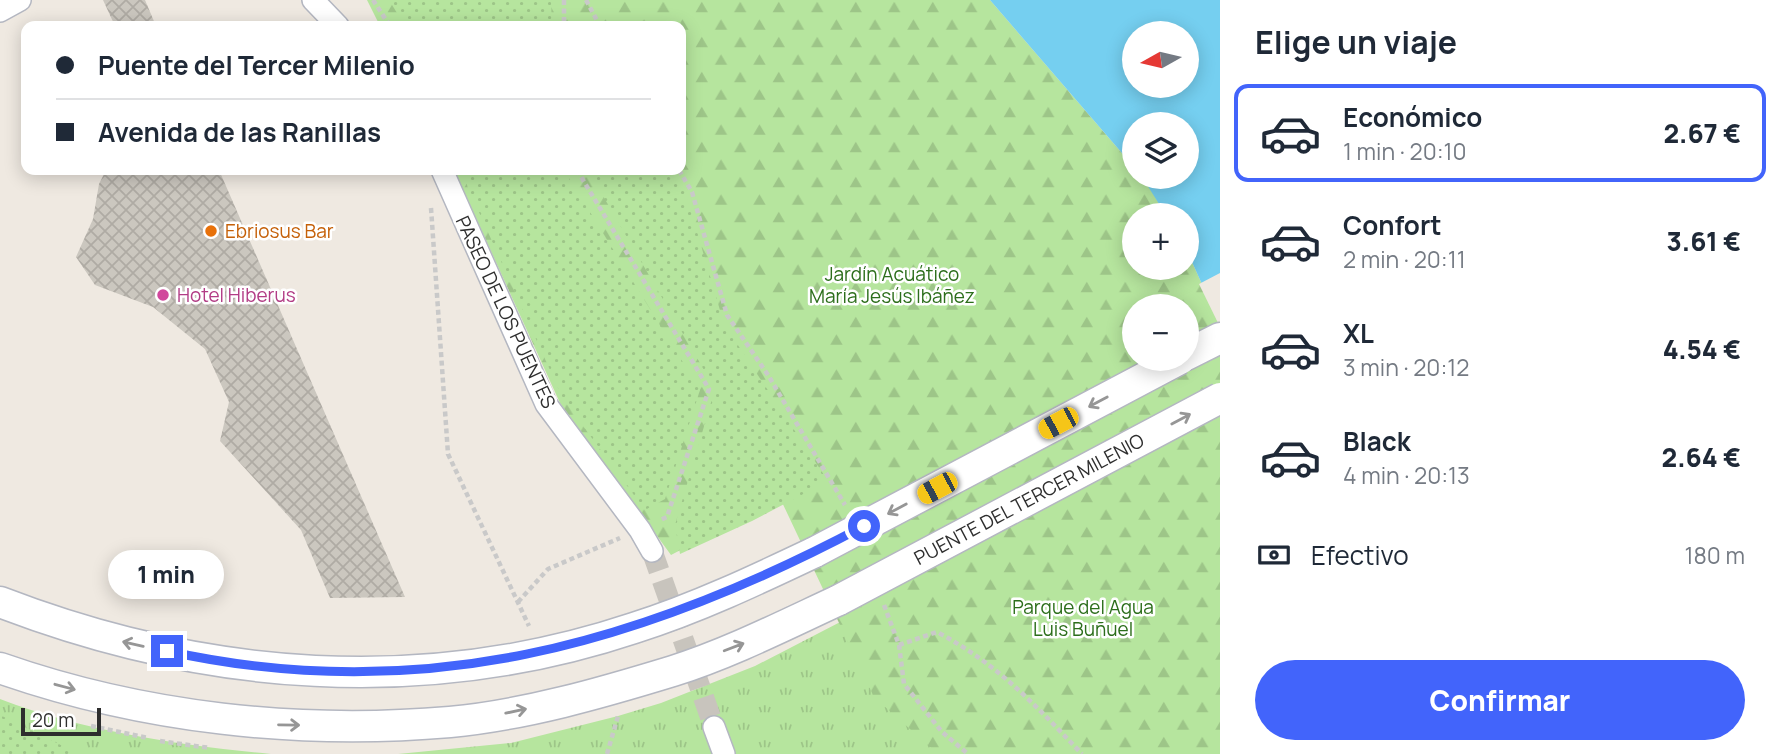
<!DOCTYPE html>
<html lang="es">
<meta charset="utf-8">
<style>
body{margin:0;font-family:Manrope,sans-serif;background:#f2f2f3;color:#1f2937;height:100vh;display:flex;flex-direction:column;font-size:26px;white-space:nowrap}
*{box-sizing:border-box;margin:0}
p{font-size:23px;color:#747a83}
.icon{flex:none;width:38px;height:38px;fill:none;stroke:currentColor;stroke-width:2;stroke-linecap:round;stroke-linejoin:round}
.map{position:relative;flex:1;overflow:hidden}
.side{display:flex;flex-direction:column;background:#fff;width:560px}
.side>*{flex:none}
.hud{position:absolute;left:21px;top:21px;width:665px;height:154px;border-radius:14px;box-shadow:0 4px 18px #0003;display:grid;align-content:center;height:154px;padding:0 35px;background:#fff}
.needle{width:46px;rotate:262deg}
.buttons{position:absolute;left:1122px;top:21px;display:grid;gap:14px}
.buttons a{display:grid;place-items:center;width:77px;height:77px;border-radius:50%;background:#fff;box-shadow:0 4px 18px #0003;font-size:35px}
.scale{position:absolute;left:21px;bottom:18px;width:80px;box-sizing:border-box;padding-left:7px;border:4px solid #2e2e2e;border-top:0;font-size:19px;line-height:24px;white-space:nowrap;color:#2e2e2e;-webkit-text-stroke:5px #fff;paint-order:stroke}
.end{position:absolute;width:32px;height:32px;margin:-16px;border:9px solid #4264fb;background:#fff;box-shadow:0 0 0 4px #fff}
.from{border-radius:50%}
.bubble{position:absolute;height:49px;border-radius:24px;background:#fff;box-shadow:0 4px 18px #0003;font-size:23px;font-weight:800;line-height:49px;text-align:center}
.car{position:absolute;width:21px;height:42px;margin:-21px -10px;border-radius:9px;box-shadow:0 0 5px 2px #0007;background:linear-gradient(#f5c518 24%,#345 0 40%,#f5c518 0 76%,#345 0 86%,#f5c518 0)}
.hud b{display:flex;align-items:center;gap:24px;height:66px;font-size:26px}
.hud b+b{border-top:2px solid #e0e1e3}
.hud i{width:18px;height:18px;background:#1f2937}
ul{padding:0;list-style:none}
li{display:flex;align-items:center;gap:21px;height:98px;margin:0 14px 10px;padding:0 21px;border:4px solid transparent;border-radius:14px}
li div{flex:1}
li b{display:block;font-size:26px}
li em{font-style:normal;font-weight:800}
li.current{border-color:#4264fb}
li>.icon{width:63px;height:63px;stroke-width:1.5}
h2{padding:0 35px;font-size:32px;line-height:84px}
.pay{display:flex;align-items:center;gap:18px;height:77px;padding:0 35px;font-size:26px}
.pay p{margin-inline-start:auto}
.primary-button{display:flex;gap:14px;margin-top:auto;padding:14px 35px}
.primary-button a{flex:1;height:80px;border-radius:42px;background:#4264fb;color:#fff;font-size:28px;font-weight:800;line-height:80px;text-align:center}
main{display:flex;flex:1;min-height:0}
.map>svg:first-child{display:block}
.grass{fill:url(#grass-tufts)}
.forest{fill:url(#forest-firs);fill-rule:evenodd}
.garden{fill:url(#garden-dots)}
.water{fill:#75cff0;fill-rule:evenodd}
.pier{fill:#efe9e1}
.building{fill:url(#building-cross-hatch)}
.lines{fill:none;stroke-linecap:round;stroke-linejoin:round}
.street-tunnel{stroke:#c8c4bd;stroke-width:21;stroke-dasharray:21 10;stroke-linecap:butt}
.street-casing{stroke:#b4b7c1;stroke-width:24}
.secondary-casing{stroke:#b4b7c1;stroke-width:33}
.path{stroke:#c9c9c9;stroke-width:4.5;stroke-dasharray:5 3.5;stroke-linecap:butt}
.street{stroke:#fff;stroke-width:21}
.secondary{stroke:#fff;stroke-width:30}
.secondary-bridge-casing{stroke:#b4b7c1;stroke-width:33;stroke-linecap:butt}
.secondary-bridge{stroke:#fff;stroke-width:30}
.oneway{stroke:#969696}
.route{stroke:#4264fb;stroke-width:9}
.food-dot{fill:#e8710a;stroke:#fff;stroke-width:2.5}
.hotel-dot{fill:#d1479c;stroke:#fff;stroke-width:2.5}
.labels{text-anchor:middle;stroke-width:5;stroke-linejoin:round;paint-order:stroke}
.food-label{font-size:19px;fill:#c56008;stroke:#fff;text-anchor:start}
.park-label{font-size:19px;fill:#2c6e1b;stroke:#fff}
.hotel-label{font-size:19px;fill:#b23c85;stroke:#fff;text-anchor:start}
.street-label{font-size:19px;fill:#2e2e2e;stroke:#fff}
</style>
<main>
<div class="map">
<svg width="1220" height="754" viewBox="0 0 1220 754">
<defs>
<pattern id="grass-tufts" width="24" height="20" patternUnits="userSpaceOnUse" patternTransform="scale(1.75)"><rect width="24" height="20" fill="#b6e59e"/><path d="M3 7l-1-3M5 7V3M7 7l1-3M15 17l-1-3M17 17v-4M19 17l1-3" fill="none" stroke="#9dc588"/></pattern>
<pattern id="forest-firs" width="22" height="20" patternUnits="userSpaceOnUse" patternTransform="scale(1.75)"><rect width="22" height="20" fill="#b6e59e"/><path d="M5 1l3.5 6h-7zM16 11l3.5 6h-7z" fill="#9dc588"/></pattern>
<pattern id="garden-dots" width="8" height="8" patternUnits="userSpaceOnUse" patternTransform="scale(1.75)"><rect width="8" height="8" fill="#b6e59e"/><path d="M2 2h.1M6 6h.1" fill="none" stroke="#9dc588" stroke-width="1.8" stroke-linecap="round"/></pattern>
<pattern id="building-cross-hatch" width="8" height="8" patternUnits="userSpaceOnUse" patternTransform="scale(1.75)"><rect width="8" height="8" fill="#cbc7bf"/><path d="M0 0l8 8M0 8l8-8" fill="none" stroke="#afaba4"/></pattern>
</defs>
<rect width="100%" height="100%" fill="#efe9e1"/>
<!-- grass -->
<g class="grass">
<polygon points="846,619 1220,754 398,754 511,743 618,716 661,703 755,666"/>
<path d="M0 699C87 732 179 745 271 754H0Z"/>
</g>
<!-- forest -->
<path class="forest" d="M367 0H990L1134 167V177L1145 180 1166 215H1134V268H1186L1187 251 1220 324V754H938L874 697 780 498 671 555 560 403 454 170H681V26H380ZM1134 306H1186V359H1134Z"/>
<!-- garden -->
<g class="garden">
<polygon points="389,0 551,0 552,26 405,26"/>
<polygon points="460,170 564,170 700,390 665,499 645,510 563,399"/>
<polygon points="588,170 674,170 684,187 724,324 828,481 752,521 680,554 675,525 715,389"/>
<polygon points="0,715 79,754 0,754"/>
</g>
<!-- water -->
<path class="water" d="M990 0H1220V324L1187 251 1186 215H1166L1142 177H1186V124H1134V167ZM1134 33H1186V86H1134Z"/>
<!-- pier -->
<polygon class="pier" points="1220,273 1220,327 1199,284"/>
<!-- building -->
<g class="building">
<polygon points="103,0 145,0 156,26 115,26"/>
<polygon points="106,170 219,170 405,597 330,598 301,530 220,441 229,402 205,349 153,307 95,285 76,257 93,219 99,184"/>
</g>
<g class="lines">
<!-- street-tunnel -->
<polyline class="street-tunnel" points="652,551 714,727"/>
<!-- street casing -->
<g class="street-casing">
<g id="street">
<polyline points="313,0 338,26"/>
<polyline points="0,11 20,0"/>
<polyline points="442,170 546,404 640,530 652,551"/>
<polyline points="714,727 724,754"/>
</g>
</g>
<!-- secondary casing -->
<g class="secondary-casing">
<g id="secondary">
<polyline points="1186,355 1220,338"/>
<path d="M0 602C205 681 424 698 634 628 697 608 756 580 815 552"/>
<path d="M0 668C143 718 299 735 450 722 525 715 601 693 673 671 730 653 785 625 839 600"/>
</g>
</g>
<!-- path -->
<g class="path">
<polyline points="373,0 390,26"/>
<polyline points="564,0 564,26"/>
<polyline points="586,0 600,26"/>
<polyline points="577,170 709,389 667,517 660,520"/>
<polyline points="679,170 692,192 727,315 768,375 845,505"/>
<polyline points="431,208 448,454 529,626"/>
<polyline points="518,602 548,569 620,538"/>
<polyline points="884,605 899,645 904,684 942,732 968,754"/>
<path d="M899 645 937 632C999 665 1034 704 1082 754"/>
<polyline points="91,726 148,738"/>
<polyline points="160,741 210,748"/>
<polyline points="607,754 618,716"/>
</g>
<!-- street -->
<use href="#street" class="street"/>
<!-- secondary -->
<use href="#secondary" class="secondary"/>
<!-- secondary-bridge casing -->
<g class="secondary-bridge-casing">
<g id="secondary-bridge">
<polyline points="815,552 1180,359"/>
<polyline points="839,600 1220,398"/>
</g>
</g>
<!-- secondary-bridge -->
<use href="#secondary-bridge" class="secondary-bridge"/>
</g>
<!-- one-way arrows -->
<defs><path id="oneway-shaft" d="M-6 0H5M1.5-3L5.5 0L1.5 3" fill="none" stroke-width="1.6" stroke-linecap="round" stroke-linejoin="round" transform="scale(1.75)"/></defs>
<g class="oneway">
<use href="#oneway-shaft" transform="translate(1098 402) rotate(152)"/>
<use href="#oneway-shaft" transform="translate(1181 419) rotate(-28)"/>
<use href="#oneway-shaft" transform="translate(897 509) rotate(152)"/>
<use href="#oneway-shaft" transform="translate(133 644) rotate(-167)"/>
<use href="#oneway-shaft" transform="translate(734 647) rotate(-21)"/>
<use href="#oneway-shaft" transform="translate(65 687) rotate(15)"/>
<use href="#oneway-shaft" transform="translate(516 711) rotate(-12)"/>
<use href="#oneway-shaft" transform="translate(289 725) rotate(1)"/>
</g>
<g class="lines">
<!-- route -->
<path class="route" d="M167 651C420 707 640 645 864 526"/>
</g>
<!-- markers -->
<circle class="food-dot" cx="211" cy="231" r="7"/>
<circle class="hotel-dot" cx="163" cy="295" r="7"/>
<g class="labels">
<!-- food labels -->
<g class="food-label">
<text x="225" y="238">Ebriosus Bar</text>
</g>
<!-- park labels -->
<g class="park-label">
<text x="892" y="281">Jardín Acuático<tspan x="892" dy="22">María Jesús Ibáñez</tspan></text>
<text x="1083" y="614">Parque del Agua<tspan x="1083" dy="22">Luis Buñuel</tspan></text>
</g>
<!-- hotel labels -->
<g class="hotel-label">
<text x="177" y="302">Hotel Hiberus</text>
</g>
<!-- street labels -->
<g class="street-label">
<text transform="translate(506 312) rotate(65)" y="7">PASEO DE LOS PUENTES</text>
<text transform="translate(1029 499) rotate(-28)" y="7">PUENTE DEL TERCER MILENIO</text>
</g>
</g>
</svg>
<div class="buttons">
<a><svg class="needle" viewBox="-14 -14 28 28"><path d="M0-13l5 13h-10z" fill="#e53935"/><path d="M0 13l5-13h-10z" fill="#747a83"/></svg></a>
<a><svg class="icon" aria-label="layers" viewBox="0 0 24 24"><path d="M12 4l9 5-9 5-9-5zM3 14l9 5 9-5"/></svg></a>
<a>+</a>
<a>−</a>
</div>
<div class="scale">20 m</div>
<i class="end from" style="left:864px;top:526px"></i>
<i class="end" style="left:167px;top:651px"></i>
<div class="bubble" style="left:108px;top:550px;width:116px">1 min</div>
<i class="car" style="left:1058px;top:423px;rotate:242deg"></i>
<i class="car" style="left:937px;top:488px;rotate:242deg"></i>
<div class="hud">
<b><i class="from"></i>Puente del Tercer Milenio</b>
<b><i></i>Avenida de las Ranillas</b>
</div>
</div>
<section class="side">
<h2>Elige un viaje</h2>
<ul>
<li class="current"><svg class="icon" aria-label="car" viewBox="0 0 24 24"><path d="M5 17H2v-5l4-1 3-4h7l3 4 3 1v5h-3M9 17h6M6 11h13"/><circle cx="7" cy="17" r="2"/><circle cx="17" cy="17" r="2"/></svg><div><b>Económico</b><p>1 min · 20:10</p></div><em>2.67 €</em></li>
<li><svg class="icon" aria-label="car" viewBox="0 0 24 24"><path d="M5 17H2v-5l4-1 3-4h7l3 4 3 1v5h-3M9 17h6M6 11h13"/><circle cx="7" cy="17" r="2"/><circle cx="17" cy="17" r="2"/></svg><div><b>Confort</b><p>2 min · 20:11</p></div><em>3.61 €</em></li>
<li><svg class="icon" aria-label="car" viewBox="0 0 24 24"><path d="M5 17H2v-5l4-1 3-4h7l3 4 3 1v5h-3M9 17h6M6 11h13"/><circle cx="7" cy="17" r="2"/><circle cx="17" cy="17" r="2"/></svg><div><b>XL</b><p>3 min · 20:12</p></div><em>4.54 €</em></li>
<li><svg class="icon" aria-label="car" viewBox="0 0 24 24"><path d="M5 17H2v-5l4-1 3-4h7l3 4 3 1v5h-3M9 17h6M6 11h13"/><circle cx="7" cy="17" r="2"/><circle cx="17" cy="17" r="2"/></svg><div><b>Black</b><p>4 min · 20:13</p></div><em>2.64 €</em></li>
</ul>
<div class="pay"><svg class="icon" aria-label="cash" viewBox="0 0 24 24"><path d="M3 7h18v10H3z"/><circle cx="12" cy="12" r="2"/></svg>Efectivo<p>180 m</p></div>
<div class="primary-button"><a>Confirmar</a></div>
</section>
</main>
